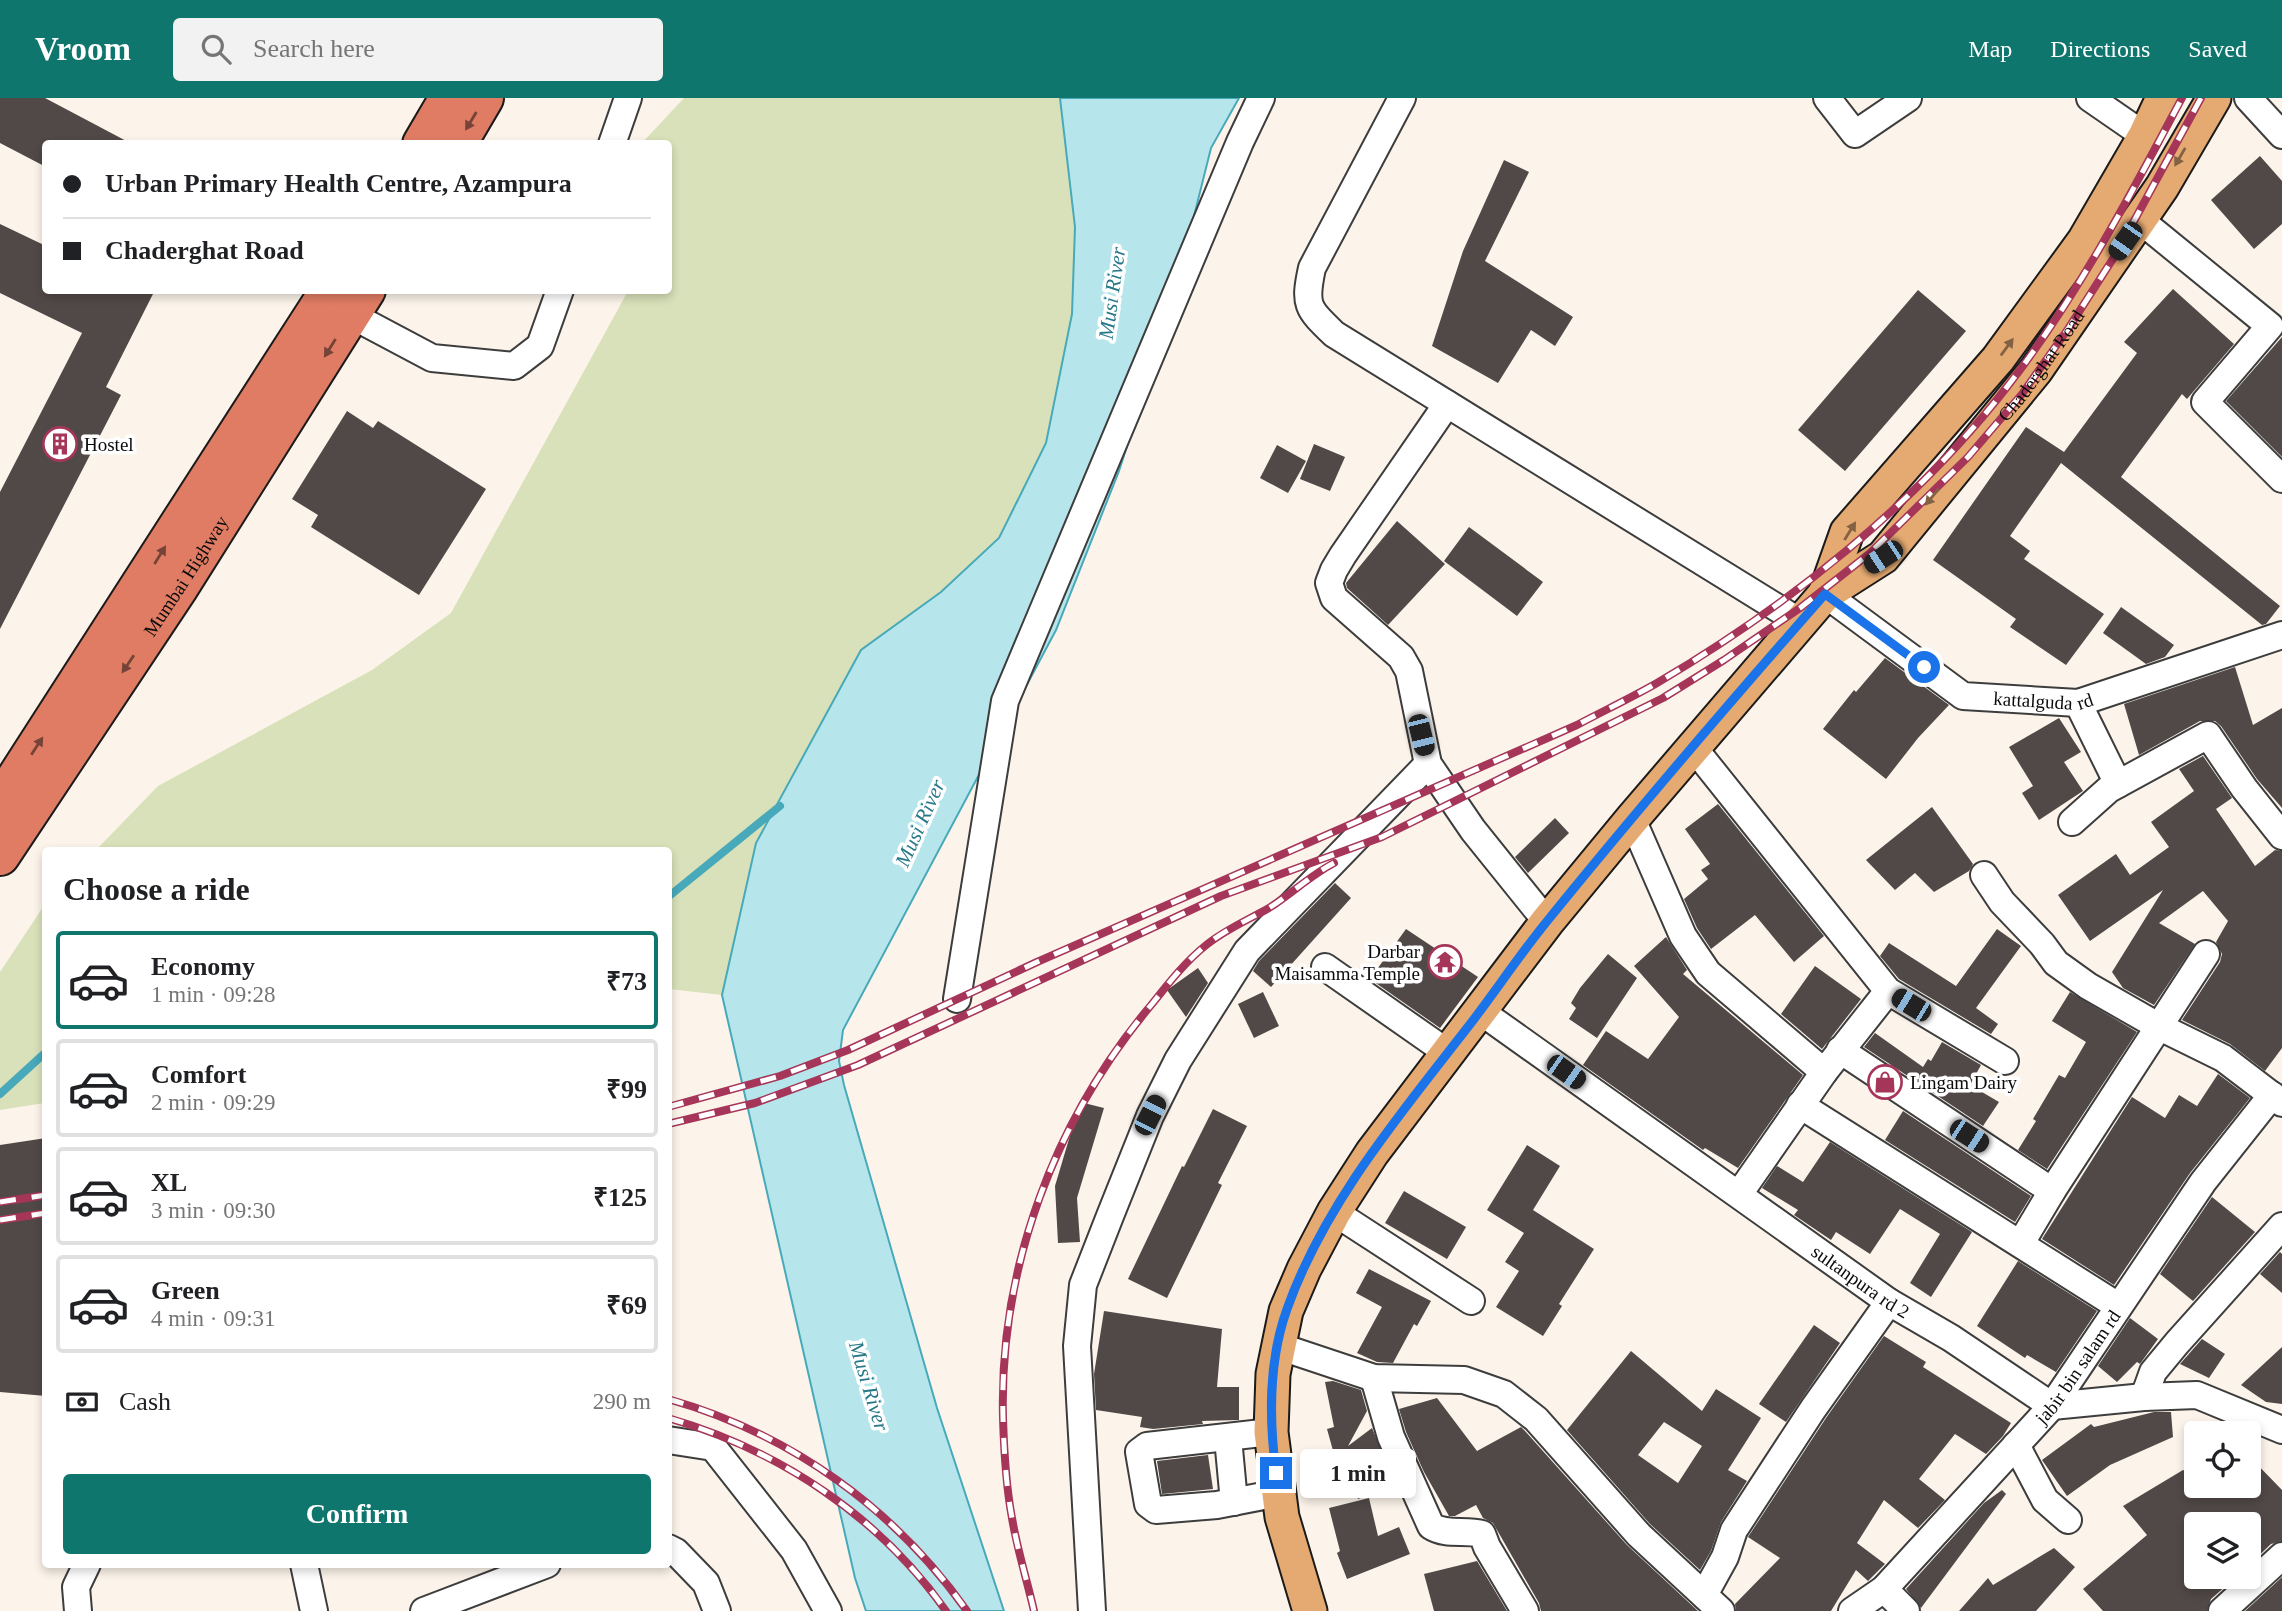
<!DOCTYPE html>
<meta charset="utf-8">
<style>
body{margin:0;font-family:"Times New Roman",serif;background:#f2f2f2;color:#202124;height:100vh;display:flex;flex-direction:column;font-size:26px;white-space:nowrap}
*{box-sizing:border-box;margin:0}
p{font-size:23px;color:#757577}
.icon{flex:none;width:38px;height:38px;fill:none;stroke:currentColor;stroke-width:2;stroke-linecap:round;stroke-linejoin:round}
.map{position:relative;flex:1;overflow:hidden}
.details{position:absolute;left:42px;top:749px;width:630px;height:721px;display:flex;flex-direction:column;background:#fff;border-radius:7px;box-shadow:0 4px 10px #0003}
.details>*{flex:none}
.hud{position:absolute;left:42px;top:42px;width:630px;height:154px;border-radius:7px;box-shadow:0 4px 10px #0003;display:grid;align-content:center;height:154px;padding:0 21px;background:#fff}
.tools{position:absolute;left:2184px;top:1323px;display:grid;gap:14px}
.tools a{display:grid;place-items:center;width:77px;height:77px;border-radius:7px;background:#fff;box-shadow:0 4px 10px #0003;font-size:35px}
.end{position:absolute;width:32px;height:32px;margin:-16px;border:9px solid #1a73e8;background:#fff;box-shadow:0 0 0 4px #fff}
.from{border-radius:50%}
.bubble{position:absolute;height:49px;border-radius:7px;background:#fff;box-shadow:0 4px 10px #0003;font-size:23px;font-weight:700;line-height:49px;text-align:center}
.car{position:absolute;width:21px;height:42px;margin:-21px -10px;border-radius:9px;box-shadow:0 0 5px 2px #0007;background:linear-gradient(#222 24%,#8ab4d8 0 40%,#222 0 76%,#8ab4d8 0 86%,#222 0)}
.hud b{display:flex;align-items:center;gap:24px;height:66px;font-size:26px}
.hud b+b{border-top:2px solid #e0e0e0}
.hud i{width:18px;height:18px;background:#202124}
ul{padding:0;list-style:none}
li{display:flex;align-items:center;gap:21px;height:98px;margin:0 14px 10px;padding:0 7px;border:4px solid #e0e0e0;border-radius:7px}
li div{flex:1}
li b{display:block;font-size:26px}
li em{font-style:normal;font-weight:700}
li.selected{border-color:#0f766e}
li>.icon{width:63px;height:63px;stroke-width:1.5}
h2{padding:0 21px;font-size:32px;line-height:84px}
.pay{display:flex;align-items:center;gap:18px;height:77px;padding:0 21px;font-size:26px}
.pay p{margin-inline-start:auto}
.button{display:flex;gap:14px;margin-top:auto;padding:14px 21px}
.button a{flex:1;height:80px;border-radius:7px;background:#0f766e;color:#fff;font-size:28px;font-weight:700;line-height:80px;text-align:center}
header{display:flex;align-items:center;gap:42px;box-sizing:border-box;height:98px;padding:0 35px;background:#0f766e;color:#fff}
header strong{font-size:33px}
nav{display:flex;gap:38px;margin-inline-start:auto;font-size:24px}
.search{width:490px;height:63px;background:#f2f2f2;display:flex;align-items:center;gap:18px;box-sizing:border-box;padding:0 24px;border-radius:7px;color:#757577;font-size:26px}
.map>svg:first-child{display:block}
.green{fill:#d8e1b9}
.water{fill:#b6e6ec;stroke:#47a9b9;stroke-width:2}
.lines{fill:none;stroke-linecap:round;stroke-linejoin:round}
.stream{stroke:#47a9b9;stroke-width:8}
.building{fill:#514948;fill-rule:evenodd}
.minor-casing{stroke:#3d3d3d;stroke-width:30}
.major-casing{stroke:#1b1b1b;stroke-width:37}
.highway-casing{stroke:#1b1b1b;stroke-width:42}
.minor{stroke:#fff;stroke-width:26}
.major{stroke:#e5aa71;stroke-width:33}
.highway{stroke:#e07c64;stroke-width:38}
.rail-casing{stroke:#a63659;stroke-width:8}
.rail{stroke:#fff;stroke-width:5;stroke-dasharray:16;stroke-linecap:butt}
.oneway{fill:#754337}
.oneway2{fill:#826243}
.route{stroke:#1a73e8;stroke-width:9}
.labels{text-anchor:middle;stroke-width:7;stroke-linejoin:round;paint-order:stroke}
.street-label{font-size:19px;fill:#0a0a0a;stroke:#fff}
.poi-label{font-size:19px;fill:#0a0a0a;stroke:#fff;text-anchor:start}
.water-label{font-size:21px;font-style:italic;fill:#267889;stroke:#fff}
</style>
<header>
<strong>Vroom</strong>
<div class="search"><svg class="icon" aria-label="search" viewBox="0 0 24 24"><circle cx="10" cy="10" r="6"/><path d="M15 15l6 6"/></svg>Search here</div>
<nav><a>Map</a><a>Directions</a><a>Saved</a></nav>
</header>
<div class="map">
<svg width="2282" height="1513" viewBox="0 0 2282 1513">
<rect width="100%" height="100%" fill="#fcf4ea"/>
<!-- green -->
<g class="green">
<polygon points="684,0 1060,0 1075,129 1072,216 1046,345 999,440 941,494 756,745 722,897 669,891 668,752 96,752 158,688 372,572 451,515 628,193 668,192 668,46 642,45"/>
<polygon points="45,806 45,1005 0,1012 0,874"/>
</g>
<!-- water -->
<polygon class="water" points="1060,0 1239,0 1211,50 1169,218 1119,373 1056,532 843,932 839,963 844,987 937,1310 1004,1513 866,1513 855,1480 722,897 756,745 861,552 941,494 999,440 1046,345 1072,216 1075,129"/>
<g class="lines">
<!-- stream -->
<g class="stream">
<polyline points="668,799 780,708"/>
<polyline points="0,996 46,954"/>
</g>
</g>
<!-- building -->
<g class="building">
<polygon points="0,0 45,0 132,46 46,46 46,69 0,45"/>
<polygon points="2260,58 2282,83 2282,126 2254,151 2211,102"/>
<polygon points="1504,62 1529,74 1485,163 1573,219 1555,248 1531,232 1498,285 1432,248 1463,153"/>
<polygon points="0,126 46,148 46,192 155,192 106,289 121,297 0,531 0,394 82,235 0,195"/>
<polygon points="2173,191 2234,246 2187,301 2182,296 2121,379 2280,508 2266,526 2262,527 2061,365 2010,438 2030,453 2024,461 2104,516 2066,567 2010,529 2016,521 1933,462 2026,329 2064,354 2137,255 2124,244"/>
<polygon points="1918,192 1966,233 1845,373 1798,332"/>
<polygon points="2282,239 2282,359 2226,303"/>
<polygon points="347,313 373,330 378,323 486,391 419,497 311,429 318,417 292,401"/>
<polygon points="1314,346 1345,359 1330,393 1300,381"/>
<polygon points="1277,347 1306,363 1288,395 1260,380"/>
<polygon points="1397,423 1445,466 1388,527 1347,490 1346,485"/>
<polygon points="1469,429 1543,484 1517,518 1444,463"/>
<polygon points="2121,509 2174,547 2165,559 2146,566 2103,535"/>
<polygon points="1885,560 1949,607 1918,640 1886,681 1823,631 1854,592 1856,594"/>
<polygon points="2235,569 2253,627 2282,610 2282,710 2257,681 2221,628 2215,623 2200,623 2139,657 2124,606"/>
<polygon points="2059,620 2081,654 2064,664 2083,693 2039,722 2022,695 2033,688 2009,649"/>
<polygon points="2203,658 2232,700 2216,711 2255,768 2275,752 2282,753 2282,950 2265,973 2230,946 2182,922 2220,864 2222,856 2216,844 2228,823 2203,793 2159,825 2195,846 2154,907 2123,890 2112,874 2163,792 2090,843 2058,797 2116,756 2130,777 2169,749 2151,724 2194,693 2179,671"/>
<polygon points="1718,706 1824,838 1794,864 1755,817 1711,851 1697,830 1684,801 1708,781 1701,772 1710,766 1685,731"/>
<polygon points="1932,709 1973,766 1969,773 1934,794 1915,775 1895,792 1866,762"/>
<polygon points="1555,720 1569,735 1528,775 1515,759"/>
<polygon points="1335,785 1351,800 1271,889 1253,873 1259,863"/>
<polygon points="1406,831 1478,879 1440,930 1370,881"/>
<polygon points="1997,831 2021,848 1976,910 1998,926 1991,936 1899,881 1880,858 1889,845 1956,888"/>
<polygon points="1666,839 1687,872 1683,876 1803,977 1738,1070 1705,1050 1703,1052 1583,967 1606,933 1648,961 1679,919 1634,868"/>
<polygon points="1608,856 1637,880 1597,940 1569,921 1576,910 1571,905 1580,890"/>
<polygon points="1815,868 1861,901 1822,951 1781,916"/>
<polygon points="1198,870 1208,885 1186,919 1167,892"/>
<polygon points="1263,894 1279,928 1254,940 1238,906"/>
<polygon points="2070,894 2137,934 2047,1071 2018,1052 2036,1023 2033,1021 2059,977 2065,980 2086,944 2052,923"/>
<polygon points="1875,935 1923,969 1928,961 1931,963 1942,944 1981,967 1970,987 1999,1004 1983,1028 1864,949"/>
<polygon points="2218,976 2250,1000 2190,1075 2114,1187 2042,1141 2132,999 2165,1020 2179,997 2197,1008"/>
<polygon points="1080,1004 1104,1010 1077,1100 1080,1144 1058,1145 1055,1088"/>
<polygon points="1213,1011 1247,1028 1218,1085 1222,1087 1167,1200 1128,1181 1182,1068 1184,1069"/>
<polygon points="1903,1013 2031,1098 2015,1124 1885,1042"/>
<polygon points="46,1040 46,1298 0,1294 0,1047"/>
<polygon points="1830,1044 1972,1134 1931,1199 1910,1185 1940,1136 1900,1111 1870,1156 1836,1134 1831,1142 1794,1117 1798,1112 1762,1090 1777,1068 1803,1084"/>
<polygon points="1527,1047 1560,1068 1533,1112 1594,1151 1559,1206 1562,1208 1543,1238 1496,1209 1519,1173 1505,1164 1524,1135 1487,1112"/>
<polygon points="1404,1093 1466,1129 1447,1161 1385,1125"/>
<polygon points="2212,1099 2255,1134 2193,1203 2160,1176"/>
<polygon points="2280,1154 2282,1156 2282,1195 2260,1176"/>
<polygon points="2018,1163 2097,1213 2056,1274 2027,1257 2025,1260 1977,1228"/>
<polygon points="1369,1171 1431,1203 1417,1228 1414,1226 1393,1265 1377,1264 1357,1255 1382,1209 1356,1195"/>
<polygon points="1104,1213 1222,1231 1217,1289 1239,1289 1239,1322 1202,1323 1203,1326 1153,1331 1140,1329 1142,1319 1096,1312 1094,1276"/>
<polygon points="2130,1220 2158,1241 2140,1266 2137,1264 2117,1284 2098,1268"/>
<polygon points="1814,1227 1840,1245 1786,1324 1759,1306"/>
<polygon points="1884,1238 1926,1264 1923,1269 2011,1325 2003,1338 1986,1356 1955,1336 1919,1381 1945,1402 1918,1430 1884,1402 1857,1445 1885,1466 1868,1483 1856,1472 1831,1513 1736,1513 1735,1506 1780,1460 1748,1439 1826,1320"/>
<polygon points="2202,1241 2225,1256 2209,1280 2180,1266"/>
<polygon points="2282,1249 2282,1306 2266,1304 2241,1287"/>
<path d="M1631 1253 1702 1313 1716 1291 1761 1320 1728 1372 1747 1383 1721 1424 1711 1453 1700 1472 1650 1426 1567 1332ZM1664 1324 1702 1348 1678 1385 1638 1357Z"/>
<polygon points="1333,1283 1361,1292 1367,1313 1348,1348 1372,1330 1395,1386 1358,1401 1341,1360 1337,1367 1327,1331 1334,1329 1325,1284"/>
<polygon points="1437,1300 1477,1353 1521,1329 1525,1333 1627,1447 1698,1513 1541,1513 1539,1505 1493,1425 1483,1420 1476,1407 1455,1418 1449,1418 1424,1374 1406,1334 1399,1311"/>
<polygon points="2154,1314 2171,1314 2173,1339 2110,1367 2067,1398 2042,1362 2091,1326 2094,1329"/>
<polygon points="1208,1357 1213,1391 1162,1396 1157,1363"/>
<polygon points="2249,1358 2282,1392 2282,1443 2271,1446 2249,1467 2249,1426 2196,1426 2196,1479 2236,1479 2211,1501 2207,1513 2103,1513 2083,1491 2147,1437 2123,1408 2183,1372 2196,1378 2196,1388 2249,1388"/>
<polygon points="2002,1392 2006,1396 1921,1510 1906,1491 1984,1405"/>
<polygon points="1369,1400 1378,1438 1399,1429 1410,1456 1347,1481 1337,1455 1340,1453 1329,1410"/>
<polygon points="2054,1450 2075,1469 2036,1513 1959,1513 1988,1480 1993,1487"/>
<polygon points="1477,1463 1507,1513 1434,1513 1424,1476"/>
<polygon points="2282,1479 2282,1513 2245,1513"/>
</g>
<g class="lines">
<!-- minor casing -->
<g class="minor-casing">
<g id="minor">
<path d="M1402 0 1312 170C1304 207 1307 210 1334 236L1800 524"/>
<polyline points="1827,0 1855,36 1908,0"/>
<polyline points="2090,0 2145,38"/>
<polyline points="2248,0 2282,37"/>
<polyline points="612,46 628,0"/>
<polyline points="2140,122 2270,228 2205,304 2282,381"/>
<polyline points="351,217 432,260 514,268 540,248 560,192"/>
<polyline points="1447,306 1343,457 1334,472 1329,485 1334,500 1401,559 1409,573 1428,666 1473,732 1547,824"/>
<path id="s1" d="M1825 496 1963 598 2078 605 2282 537"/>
<polyline points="2078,605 2118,686"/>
<polyline points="1693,649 1888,893 2005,963"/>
<polyline points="1632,721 1683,838 1708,875 1824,974"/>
<polyline points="2072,724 2109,691 2208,637 2244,690 2282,738"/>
<polyline points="1984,777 2002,804 2042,846 2056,865 2088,888 2158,928 2223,960 2282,1005"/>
<polyline points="1325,869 1448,955"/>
<polyline points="957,901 1005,603 1240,44 1261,0"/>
<path id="s2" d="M1480 913 1889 1204 1951 1240 2052 1308 2144 1299 2197 1297 2282 1332"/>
<polyline points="1840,952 2052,1093"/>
<polyline points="1800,1007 2118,1208"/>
<polyline points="1739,1096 1824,974 1888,893"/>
<polyline points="1334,1114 1471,1203"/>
<polyline points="2021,1145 2052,1093 2206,856"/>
<polyline points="1278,1248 1374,1280 1464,1282 1504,1296 1536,1321 1639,1437 1721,1513"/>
<path d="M1374 1280 1391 1339 1431 1428C1446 1438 1466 1431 1482 1436L1487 1449 1525 1513"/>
<polyline points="2144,1299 2153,1274 2177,1245 2282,1128"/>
<polyline points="1271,1334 1147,1348 1139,1354 1148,1406 1156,1412 1217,1407 1279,1395"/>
<polyline points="1228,1340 1234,1404"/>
<polyline points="668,1342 713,1349 794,1452 828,1513"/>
<polyline points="2016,1347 2045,1402 2068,1422"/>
<polyline points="668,1450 676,1454 706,1485 717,1513"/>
<polyline points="304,1466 314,1513"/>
<polyline points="1884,1491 1906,1513"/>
<polyline points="1704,1497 1725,1459 1734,1432 1813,1311 1889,1204"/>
<polyline points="78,1513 76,1489 87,1466"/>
<polyline points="424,1513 547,1466"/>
<polyline points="1092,1513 1077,1248 1083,1187 1110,1118 1150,1018 1178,962 1247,853 1428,666"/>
<path id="s3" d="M1852 1513 1884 1491 2052 1308 2203 1084 2272 997"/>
<polyline points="2222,1513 2282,1458"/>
</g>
</g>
<!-- major casing -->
<g class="major-casing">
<g id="major">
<polyline points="1825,496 1847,434 1998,261 2084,143 2145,38 2163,0"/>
<polyline points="1310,1513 1282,1419 1271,1334 1273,1276 1286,1213 1304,1171 1334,1114 1372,1055 1547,824 1632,721 1825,496 1883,459 2036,272 2162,89 2214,0"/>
</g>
</g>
<!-- highway casing -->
<g class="highway-casing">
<g id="highway">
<polyline points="422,46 449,0"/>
<polyline points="457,46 484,0"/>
<polyline points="0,705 330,192"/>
<path id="s4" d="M0 758 179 489 366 192"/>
</g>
</g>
<!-- minor -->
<use href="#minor" class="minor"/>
<!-- major -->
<use href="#major" class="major"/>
<!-- highway -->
<use href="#highway" class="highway"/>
<!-- rail casing -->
<g class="rail-casing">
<g id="rail">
<path d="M668 1009 780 978 848 952 1037 864 1577 627C1603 613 1631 600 1657 585 1788 508 1917 406 2010 285 2078 197 2130 98 2182 0"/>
<path id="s5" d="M668 1026 755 1005 858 967 1221 798 1382 739 1663 600 1724 562 1800 510 1869 456 1968 359 2022 296 2068 231 2116 156 2201 0"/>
<polyline points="0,1104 46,1097"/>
<polyline points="0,1122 46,1115"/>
<path d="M668 1301C791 1336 894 1410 967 1513"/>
<path d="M668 1320C779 1352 879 1418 946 1513"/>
<path d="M1034 1513C1027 1482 1017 1451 1012 1420 1006 1388 1004 1353 1003 1320 999 1169 1055 1021 1152 906 1168 886 1185 864 1205 848 1224 832 1248 822 1269 810 1291 796 1311 777 1334 765"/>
</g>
</g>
<!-- rail -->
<use href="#rail" class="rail"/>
</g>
<!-- one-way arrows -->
<defs><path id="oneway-solid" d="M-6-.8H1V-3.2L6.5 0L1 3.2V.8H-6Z" transform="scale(1.75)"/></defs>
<g class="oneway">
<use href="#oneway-solid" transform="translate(471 23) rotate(121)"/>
<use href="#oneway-solid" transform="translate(330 250) rotate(122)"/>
<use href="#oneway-solid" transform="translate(160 457) rotate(-58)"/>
<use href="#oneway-solid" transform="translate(128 566) rotate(124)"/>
<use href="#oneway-solid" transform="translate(37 648) rotate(-57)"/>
</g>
<g class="oneway2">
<use href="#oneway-solid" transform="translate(2180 59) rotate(120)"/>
<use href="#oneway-solid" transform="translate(2007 249) rotate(-54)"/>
<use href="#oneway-solid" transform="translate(1932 399) rotate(129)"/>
<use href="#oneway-solid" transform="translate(1850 433) rotate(-58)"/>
</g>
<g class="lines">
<!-- route -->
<path class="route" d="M1276 1375C1269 1321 1268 1264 1287 1211 1325 1104 1402 1014 1471 925 1497 891 1521 855 1548 822 1638 711 1731 603 1825 496L1924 569"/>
</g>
<!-- icons -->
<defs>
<g id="building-ring" transform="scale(1.75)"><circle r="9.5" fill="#fff" stroke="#a63659" stroke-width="1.5"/><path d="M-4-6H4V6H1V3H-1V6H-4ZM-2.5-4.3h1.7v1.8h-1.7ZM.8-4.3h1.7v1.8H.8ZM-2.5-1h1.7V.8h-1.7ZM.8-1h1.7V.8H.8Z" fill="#a63659"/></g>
<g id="temple-ring" transform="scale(1.75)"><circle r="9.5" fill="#fff" stroke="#a63659" stroke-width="1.5"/><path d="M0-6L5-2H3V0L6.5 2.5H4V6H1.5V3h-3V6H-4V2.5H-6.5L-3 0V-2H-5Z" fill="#a63659"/></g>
<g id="shop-ring" transform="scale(1.75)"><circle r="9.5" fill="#fff" stroke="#a63659" stroke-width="1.5"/><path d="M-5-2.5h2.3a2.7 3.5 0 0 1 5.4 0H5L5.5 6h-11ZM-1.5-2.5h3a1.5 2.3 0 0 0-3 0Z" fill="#a63659"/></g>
</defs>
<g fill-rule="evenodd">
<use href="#building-ring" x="60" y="346"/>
<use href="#temple-ring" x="1445" y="864"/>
<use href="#shop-ring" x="1885" y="984"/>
</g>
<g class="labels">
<!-- street labels -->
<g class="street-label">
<text dy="7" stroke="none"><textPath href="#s5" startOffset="1592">Chaderghat Road</textPath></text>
<text dy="7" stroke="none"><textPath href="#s4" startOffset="336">Mumbai Highway</textPath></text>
<text dy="7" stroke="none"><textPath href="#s1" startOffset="252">kattalguda rd</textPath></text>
<text dy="7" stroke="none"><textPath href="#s2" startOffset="467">sultanpura rd 2</textPath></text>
<text dy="7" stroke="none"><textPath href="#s3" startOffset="334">jabir bin salam rd</textPath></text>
</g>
<!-- poi labels -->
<g class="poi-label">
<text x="84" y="353">Hostel</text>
<text x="1420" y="860" text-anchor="end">Darbar<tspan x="1420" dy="22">Maisamma Temple</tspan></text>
<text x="1910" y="991">Lingam Dairy</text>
</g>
<!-- water labels -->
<g class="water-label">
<text transform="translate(1112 195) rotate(-82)" y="7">Musi River</text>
<text transform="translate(920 725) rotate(-66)" y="7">Musi River</text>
<text transform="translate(869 1288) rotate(73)" y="7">Musi River</text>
</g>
</g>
</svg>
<div class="tools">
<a><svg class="icon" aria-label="locate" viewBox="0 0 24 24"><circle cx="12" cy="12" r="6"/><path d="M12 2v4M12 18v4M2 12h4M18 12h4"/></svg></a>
<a><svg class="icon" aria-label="layers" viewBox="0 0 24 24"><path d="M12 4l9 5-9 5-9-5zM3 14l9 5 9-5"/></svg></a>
</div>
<i class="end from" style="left:1924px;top:569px"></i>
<i class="end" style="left:1276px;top:1375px"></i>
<div class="bubble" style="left:1300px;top:1351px;width:116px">1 min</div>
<i class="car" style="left:2125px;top:143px;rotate:215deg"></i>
<i class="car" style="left:1883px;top:459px;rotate:237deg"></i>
<i class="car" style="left:1421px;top:637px;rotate:166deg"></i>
<i class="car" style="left:1911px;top:907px;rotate:301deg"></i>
<i class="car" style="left:1566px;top:974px;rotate:125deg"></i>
<i class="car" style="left:1150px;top:1017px;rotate:27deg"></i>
<i class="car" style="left:1969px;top:1038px;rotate:123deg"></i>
<div class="hud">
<b><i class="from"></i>Urban Primary Health Centre, Azampura</b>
<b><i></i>Chaderghat Road</b>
</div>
<section class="details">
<h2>Choose a ride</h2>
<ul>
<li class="selected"><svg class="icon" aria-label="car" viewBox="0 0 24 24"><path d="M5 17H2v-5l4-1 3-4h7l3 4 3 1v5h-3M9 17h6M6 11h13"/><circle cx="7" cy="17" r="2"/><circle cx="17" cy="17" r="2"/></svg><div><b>Economy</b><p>1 min · 09:28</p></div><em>₹73</em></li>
<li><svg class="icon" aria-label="car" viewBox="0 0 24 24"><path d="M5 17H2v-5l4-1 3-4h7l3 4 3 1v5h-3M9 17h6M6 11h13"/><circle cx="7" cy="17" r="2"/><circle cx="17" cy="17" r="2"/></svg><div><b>Comfort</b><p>2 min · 09:29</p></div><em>₹99</em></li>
<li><svg class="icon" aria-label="car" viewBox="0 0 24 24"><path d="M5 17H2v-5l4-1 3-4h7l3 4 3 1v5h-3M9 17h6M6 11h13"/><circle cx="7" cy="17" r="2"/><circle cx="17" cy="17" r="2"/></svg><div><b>XL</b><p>3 min · 09:30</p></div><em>₹125</em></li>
<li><svg class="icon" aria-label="car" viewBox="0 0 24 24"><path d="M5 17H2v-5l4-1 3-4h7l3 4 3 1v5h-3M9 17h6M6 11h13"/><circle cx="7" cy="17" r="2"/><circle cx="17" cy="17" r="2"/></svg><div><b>Green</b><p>4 min · 09:31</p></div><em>₹69</em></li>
</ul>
<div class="pay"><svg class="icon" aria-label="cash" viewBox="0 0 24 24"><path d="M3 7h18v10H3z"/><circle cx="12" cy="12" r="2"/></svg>Cash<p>290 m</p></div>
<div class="button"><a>Confirm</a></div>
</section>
</div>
